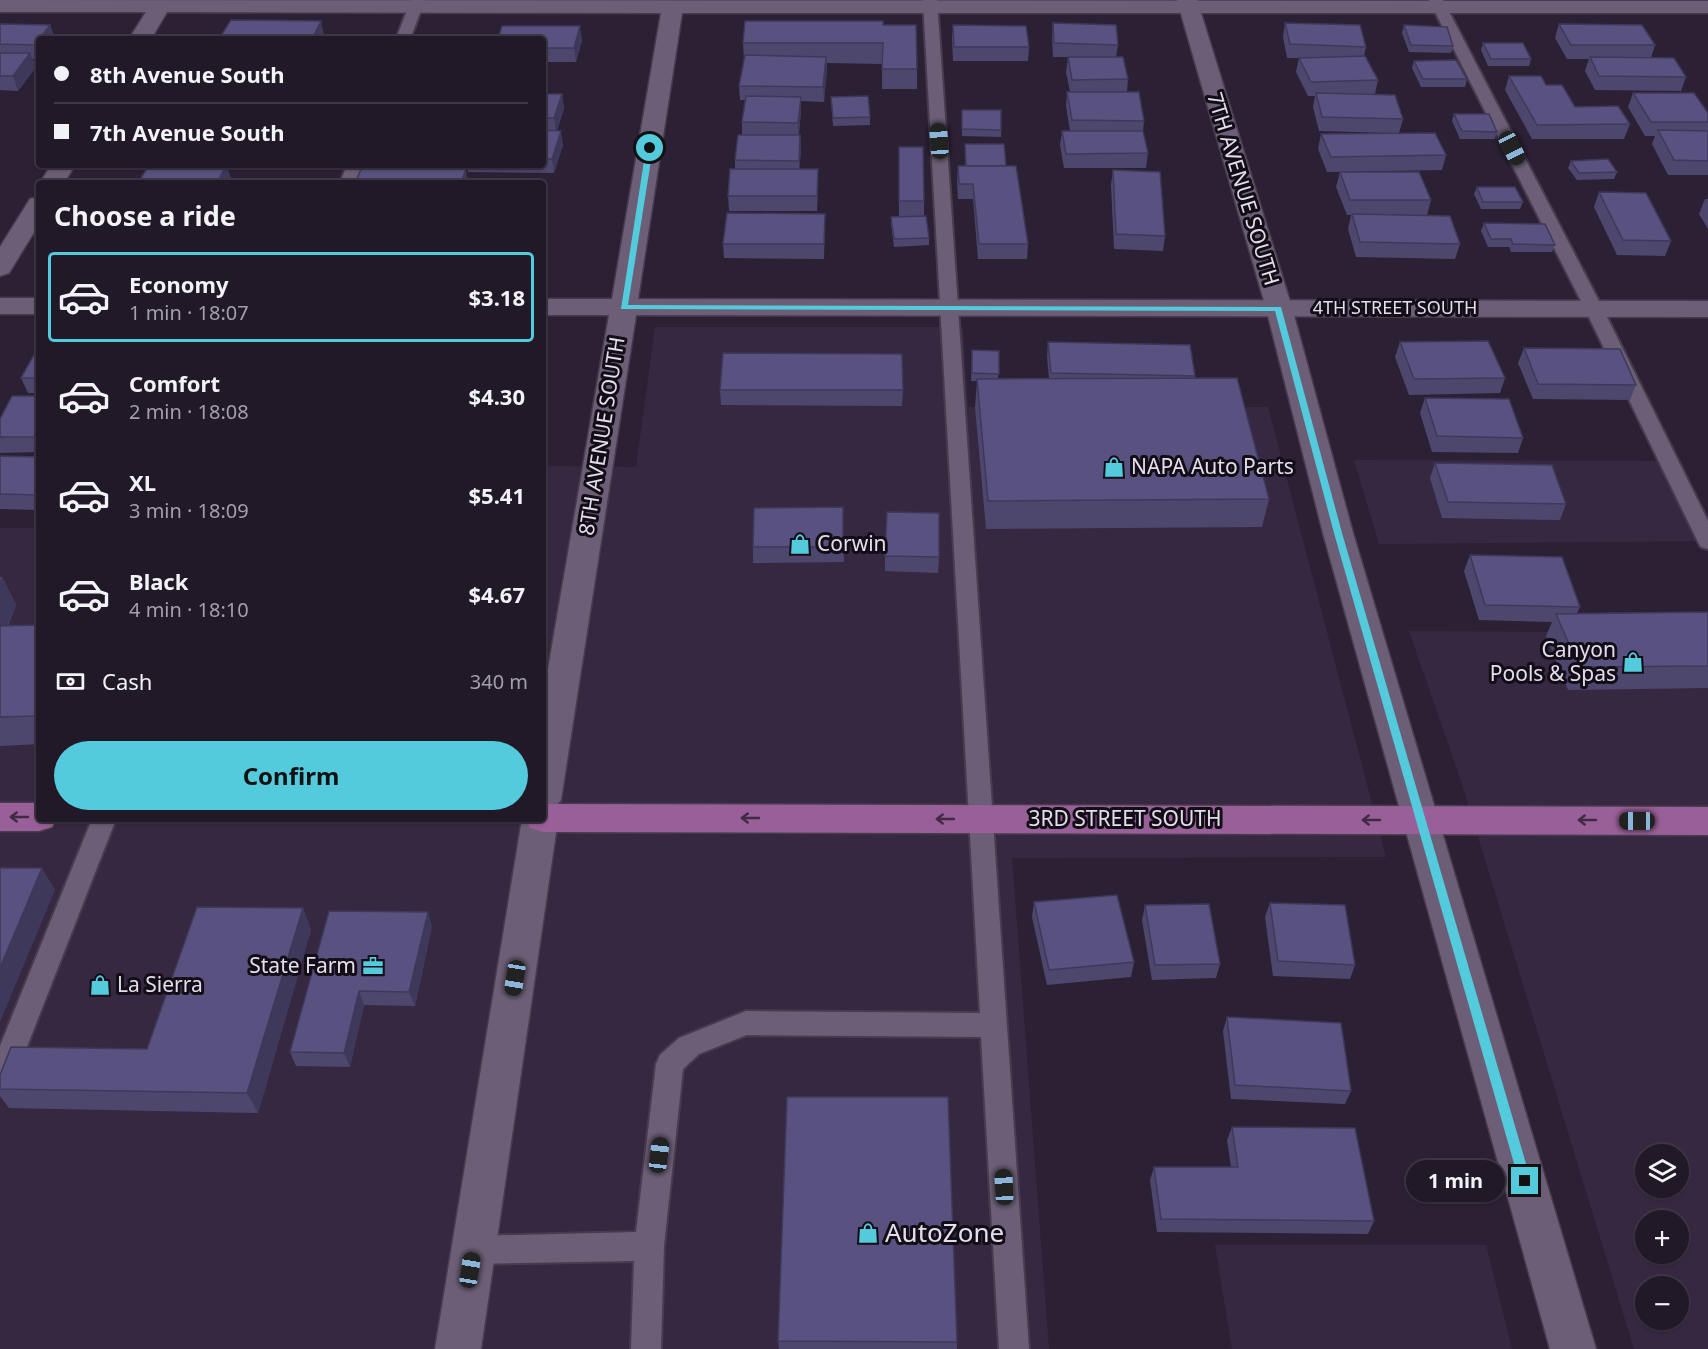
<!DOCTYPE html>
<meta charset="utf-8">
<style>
body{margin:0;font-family:"Noto Sans",sans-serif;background:#292130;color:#f1f3f6;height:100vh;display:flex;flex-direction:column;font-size:22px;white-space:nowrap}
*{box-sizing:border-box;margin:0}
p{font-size:20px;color:#a2a0a8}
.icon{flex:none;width:33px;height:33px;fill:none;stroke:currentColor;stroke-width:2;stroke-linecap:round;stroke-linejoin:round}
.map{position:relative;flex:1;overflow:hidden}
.drawer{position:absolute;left:36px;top:180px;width:510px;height:642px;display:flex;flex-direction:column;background:#211828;border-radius:6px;box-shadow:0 2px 4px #0004,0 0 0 2px #3e3745}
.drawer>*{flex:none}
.guide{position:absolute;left:36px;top:36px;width:510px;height:132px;border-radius:6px;box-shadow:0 2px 4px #0004,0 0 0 2px #3e3745;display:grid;align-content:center;height:132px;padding:0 18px;background:#211828}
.controls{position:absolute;left:1635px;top:1144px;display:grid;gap:12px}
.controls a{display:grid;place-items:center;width:54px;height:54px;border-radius:50%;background:#211828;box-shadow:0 2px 4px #0004,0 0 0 2px #3e3745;font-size:30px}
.end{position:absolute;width:27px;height:27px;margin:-14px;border:8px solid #54cadd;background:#111;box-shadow:0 0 0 3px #111}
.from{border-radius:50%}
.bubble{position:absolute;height:42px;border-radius:21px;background:#211828;box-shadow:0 2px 4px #0004,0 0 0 2px #3e3745;font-size:20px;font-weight:700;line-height:42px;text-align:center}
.car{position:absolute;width:18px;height:36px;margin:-18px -9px;border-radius:8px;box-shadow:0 0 4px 2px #0007;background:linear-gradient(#222 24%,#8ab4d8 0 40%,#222 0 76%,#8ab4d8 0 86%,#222 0)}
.guide b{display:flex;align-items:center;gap:21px;height:57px;font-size:22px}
.guide b+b{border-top:2px solid #3e3745}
.guide i{width:15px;height:15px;background:#f1f3f6}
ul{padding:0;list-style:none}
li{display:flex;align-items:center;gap:18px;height:90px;margin:0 12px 9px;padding:0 6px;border:3px solid transparent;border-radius:6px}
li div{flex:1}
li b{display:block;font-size:22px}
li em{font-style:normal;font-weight:700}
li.active{border-color:#54cadd}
li>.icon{width:54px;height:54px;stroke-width:1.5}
h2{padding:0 18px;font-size:27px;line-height:72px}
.pay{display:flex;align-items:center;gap:15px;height:66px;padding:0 18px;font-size:22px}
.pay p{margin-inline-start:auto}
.button{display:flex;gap:12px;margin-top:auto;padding:12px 18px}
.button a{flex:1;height:69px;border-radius:36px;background:#54cadd;color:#111;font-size:24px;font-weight:700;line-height:69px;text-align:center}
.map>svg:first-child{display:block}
.built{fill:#372842;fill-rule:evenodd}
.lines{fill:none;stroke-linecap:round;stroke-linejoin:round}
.lane-casing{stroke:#473c4d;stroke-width:4}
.street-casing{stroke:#473c4d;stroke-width:3}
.secondary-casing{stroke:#473c4d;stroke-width:3}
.primary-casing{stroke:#473c4d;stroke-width:3}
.lane{fill:#6c5e76;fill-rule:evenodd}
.street{fill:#6c5e76;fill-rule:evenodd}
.secondary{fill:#6c5e76;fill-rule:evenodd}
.primary{fill:#995f98;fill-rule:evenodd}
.wall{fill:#4d476e}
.shaded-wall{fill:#3e395a}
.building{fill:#595280;stroke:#3e395a;stroke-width:1.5}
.oneway{stroke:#412a44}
.route{fill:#54cadd}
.labels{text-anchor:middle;stroke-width:6;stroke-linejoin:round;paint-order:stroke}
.far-street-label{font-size:18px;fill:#e4ddea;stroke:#120d16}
.street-label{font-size:21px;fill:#e4ddea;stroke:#120d16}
.poi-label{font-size:21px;fill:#e4ddea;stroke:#120d16;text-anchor:start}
.near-poi-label{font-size:26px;fill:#e4ddea;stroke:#120d16;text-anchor:start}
</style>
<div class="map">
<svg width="1708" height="1349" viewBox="0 0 1708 1349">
<rect width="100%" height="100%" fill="#2c2035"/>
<!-- built -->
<g class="built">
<polygon points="655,327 963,327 968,407 1268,407 1386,857 1012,858 1049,1349 0,1349 0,528 39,528 39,819 543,819 543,466 636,467"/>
<polygon points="1354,460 1663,461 1706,541 1379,544"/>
<path d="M1409 631 1708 633V1349H1634L1461 781ZM1646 1155H1678V1188H1646ZM1646 1221H1678V1254H1646ZM1646 1287H1678V1320H1646Z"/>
<polygon points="1215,1245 1486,1245 1512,1349 1232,1349"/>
</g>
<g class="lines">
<!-- lane casing -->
<g class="lane-casing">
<g id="lane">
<polygon points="411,0 425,0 410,39 396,39"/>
<polygon points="923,0 937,0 1029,1349 999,1349 981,1037 747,1035 699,1054 683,1069 664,1246 661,1349 631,1349 634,1261 473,1264 463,1260 458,1250 463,1240 473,1236 636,1232 656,1064 660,1055 679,1038 746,1011 980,1013"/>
<polygon points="1429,0 1443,0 1603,309 1708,521 1708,549 1701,547 1698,542 1585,309"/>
<polygon points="347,165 363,165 356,183 340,183"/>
<polygon points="92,819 116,819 14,1080 10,1089 0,1092 0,1046"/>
</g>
</g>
<!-- street casing -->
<g class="street-casing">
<g id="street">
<polygon points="0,0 1708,1 1708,13 682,13 638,299 1708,301 1708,317 636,315 561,800 553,810 558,819 481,1349 435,1349 522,819 543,819 543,698 609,315 543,315 543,299 612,299 661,13 167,12 151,39 129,39 146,12 0,12"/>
<polygon points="51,165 75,165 64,183 40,183"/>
<polygon points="39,197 39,224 9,273 0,276 0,247 30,199"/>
<rect x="0" y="298" width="39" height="16"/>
</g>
</g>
<!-- secondary casing -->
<g class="secondary-casing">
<polygon id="secondary" points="1177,0 1197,0 1292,308 1353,533 1596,1349 1550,1349 1323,533 1266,308"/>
</g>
<!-- primary casing -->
<g class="primary-casing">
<g id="primary">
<polygon points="0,803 39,803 39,819 56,819 52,827 39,831 0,831"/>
<polygon points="543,804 1708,807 1708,835 543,832 530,828 526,819 543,819"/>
</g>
</g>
<!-- lane -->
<use href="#lane" class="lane"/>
<!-- street -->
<use href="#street" class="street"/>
<!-- secondary -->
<use href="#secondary" class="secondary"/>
<!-- primary -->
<use href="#primary" class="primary"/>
</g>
<!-- wall -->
<g class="wall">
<polygon points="1053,23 1118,45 1116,57 1128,79 1127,92 1144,121 1143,131 1148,153 1146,168 1064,168 1060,145 1062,131 1070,131 1066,106 1067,92 1070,92 1066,72 1068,57 1053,57 1052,37"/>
<polygon points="1285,23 1366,47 1364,56 1378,80 1375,94 1403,119 1399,133 1446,155 1442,170 1327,172 1318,149 1321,134 1389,133 1319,131 1313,107 1315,96 1308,96 1296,72 1299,58 1287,58 1283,37"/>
<polygon points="0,24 50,25 55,39 39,39 39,59 32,59 36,67 18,91 0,90"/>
<polygon points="1559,24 1655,45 1651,58 1686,77 1681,91 1595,90 1585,71 1589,59 1567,59 1555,38"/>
<polygon points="883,25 917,69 917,89 882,89 882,64 827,63 824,102 801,101 801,111 799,135 800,135 801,149 799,169 818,184 817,211 729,211 728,196 735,169 735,160 742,135 742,122 745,100 740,100 739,86 744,60 743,43"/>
<polygon points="953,25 1029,47 1028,61 953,61 952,39"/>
<polygon points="1404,25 1453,46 1451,53 1409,52 1402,33"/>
<polygon points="543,39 582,40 576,62 543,62"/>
<polygon points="1483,43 1531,59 1529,66 1488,66 1481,50"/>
<polygon points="1414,61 1467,79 1465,87 1421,87 1412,68"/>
<polygon points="1509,76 1546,85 1575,107 1630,124 1624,139 1532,139 1505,90"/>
<polygon points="1633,93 1708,113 1708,175 1668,175 1652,144 1655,136 1645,136 1628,107"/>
<polygon points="543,94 562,94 564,108 557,131 563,145 554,173 468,172 467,165 543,165"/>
<polygon points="831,97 870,117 870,125 833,126"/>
<polygon points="962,110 1001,130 1001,137 962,136"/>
<polygon points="1454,114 1497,132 1495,139 1460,139 1452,121"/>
<polygon points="965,144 1006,166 1028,244 1027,259 978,259 973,199 958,199 957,181 958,166 965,166"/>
<polygon points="899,147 924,201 924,216 899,216"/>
<polygon points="1571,161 1617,172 1614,179 1577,180 1568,168"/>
<polygon points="149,165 255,165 253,168 227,167 231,179 229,183 138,183"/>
<polygon points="1113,170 1165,236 1163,251 1114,249 1111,185"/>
<polygon points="1340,172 1431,200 1427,215 1383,215 1460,244 1455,259 1356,257 1348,229 1351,215 1347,215 1336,187"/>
<polygon points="1477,187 1523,202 1520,209 1481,209 1474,194"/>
<polygon points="1599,192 1671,241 1665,256 1617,255 1594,207"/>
<polygon points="1705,199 1708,199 1708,229 1699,214"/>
<polygon points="825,214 824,259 724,258 723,244"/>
<polygon points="891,217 929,238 929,245 894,247 891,224"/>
<polygon points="1484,223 1555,245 1552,252 1511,252 1509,247 1488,247 1481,231"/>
<polygon points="1048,342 1195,376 1195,378 1269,499 1262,527 986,529 975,407 977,381 971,381 972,350 999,351 998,379 1049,378 1047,357"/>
<polygon points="1400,342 1505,378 1500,393 1409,395 1395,357"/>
<polygon points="39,346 39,393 28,393 21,378"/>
<polygon points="1524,348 1636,385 1630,400 1533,399 1518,363"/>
<polygon points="720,390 903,390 902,406 721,405"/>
<polygon points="39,396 39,452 0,453 0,419"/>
<polygon points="1425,398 1523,438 1518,453 1432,452 1420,413"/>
<polygon points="0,456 39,457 39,510 0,509"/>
<polygon points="1435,463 1566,504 1560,520 1442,518 1430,478"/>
<polygon points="843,507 844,562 753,563 753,547"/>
<polygon points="1470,555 1580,607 1577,613 1708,612 1708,688 1568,690 1546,636 1552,622 1479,620 1464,571"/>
<polygon points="885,556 939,557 938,573 885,571"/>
<polygon points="0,577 2,577 16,605 8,626 39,625 39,744 0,746"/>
<polygon points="1034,902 1134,962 1131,977 1047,985 1032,917"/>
<polygon points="1270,903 1355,965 1350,979 1273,976 1265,917"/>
<polygon points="1145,905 1220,964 1216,978 1152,980 1142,920"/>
<polygon points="303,908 311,930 258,1113 9,1108 0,1096 0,1075 147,1049"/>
<polygon points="432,926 415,1006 364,1005 350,1067 296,1066 290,1052"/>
<polygon points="1227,1017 1351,1091 1345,1104 1231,1099 1223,1031"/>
<polygon points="1232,1127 1374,1221 1368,1234 1157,1232 1150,1180 1154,1167 1231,1167 1227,1140"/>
<polygon points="778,1341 957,1342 957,1349 779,1349"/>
</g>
<!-- shaded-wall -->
<g class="shaded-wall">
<polygon points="321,21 324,35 322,39 312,39"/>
<polygon points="50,25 55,39 40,39"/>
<polygon points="580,26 582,40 576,62 574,48"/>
<polygon points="39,40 39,56 35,45"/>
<polygon points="30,53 36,67 18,91 13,76"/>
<polygon points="826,57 827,71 824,102 823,87"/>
<polygon points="562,94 564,108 556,133 554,118"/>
<polygon points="801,97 801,111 798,138 798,123"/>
<polygon points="561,131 563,145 554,173 552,159"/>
<polygon points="800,135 801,149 799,175 799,161"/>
<polygon points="226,165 231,179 229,183 217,183"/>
<polygon points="466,169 468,183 461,183"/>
<polygon points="818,169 818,184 817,211 817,196"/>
<polygon points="545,195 547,210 543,223 543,201"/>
<polygon points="2,577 16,605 0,643 0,581"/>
<polygon points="42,868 55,890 0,1022 0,968"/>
<polygon points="303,908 311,930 258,1113 247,1093"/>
<polygon points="428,912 432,926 415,1006 409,992"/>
<polygon points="359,991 364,1005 350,1067 344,1053"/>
</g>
<!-- building -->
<g class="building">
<polygon points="231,20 321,21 312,39 219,39"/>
<polygon points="745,21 883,21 883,25 916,25 917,69 882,69 883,43 743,43"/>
<polygon points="1053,23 1116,25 1118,45 1054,43"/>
<polygon points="1285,23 1360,25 1366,47 1290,44"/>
<polygon points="0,24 50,25 35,45 0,44"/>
<polygon points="1559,24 1642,25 1655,45 1571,45"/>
<polygon points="953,25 1026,26 1029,47 954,47"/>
<polygon points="1404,25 1447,27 1453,46 1411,45"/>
<polygon points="502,26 580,26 574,48 543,48 543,39 498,39"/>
<polygon points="359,35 385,36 383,39 357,39"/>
<polygon points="1483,43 1523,43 1531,59 1491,59"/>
<polygon points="0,53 30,53 13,76 0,76"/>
<polygon points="745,55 826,57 823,87 739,86"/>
<polygon points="1365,56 1378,80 1311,82 1299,58"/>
<polygon points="1068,57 1123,57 1128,79 1072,80"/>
<polygon points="1590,57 1674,58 1686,77 1599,76"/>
<polygon points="1456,60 1467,79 1423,79 1414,61"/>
<polygon points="1509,76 1541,76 1546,85 1562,85 1575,107 1618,106 1630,124 1537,125"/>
<polygon points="1067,92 1139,92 1144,121 1072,120"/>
<polygon points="1316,93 1395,95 1403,119 1322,117"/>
<polygon points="1633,93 1694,93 1708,113 1708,122 1651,122"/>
<polygon points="543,94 562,94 554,118 543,118"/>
<polygon points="746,96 801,97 798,123 742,122"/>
<polygon points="868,96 870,117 833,118 831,97"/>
<polygon points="962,110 1001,110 1001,130 962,129"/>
<polygon points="1454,114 1489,114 1497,132 1462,131"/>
<polygon points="543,130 561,131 552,159 543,159"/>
<polygon points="1658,130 1708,131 1708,161 1674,160"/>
<polygon points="1062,131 1143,131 1148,153 1066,154"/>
<polygon points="1435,133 1446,155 1331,157 1321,134"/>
<polygon points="738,135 800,135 799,161 735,160"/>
<polygon points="965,144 1004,144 1006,166 966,166"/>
<polygon points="899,147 923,147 924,201 899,201"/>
<polygon points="1608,159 1617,172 1579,173 1571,161"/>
<polygon points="149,165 226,165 217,183 138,183"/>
<polygon points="958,166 1016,166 1028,244 979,244 973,184 959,184"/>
<polygon points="362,167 466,169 461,183 355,183"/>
<polygon points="730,169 818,169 817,196 728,196"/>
<polygon points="1113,170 1160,172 1165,236 1116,234"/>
<polygon points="1340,172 1419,172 1431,200 1350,200"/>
<polygon points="1477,187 1515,187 1523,202 1483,202"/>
<polygon points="1599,192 1646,193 1671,241 1623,240"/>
<polygon points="727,213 825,214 824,244 723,244"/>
<polygon points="1352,214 1450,216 1460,244 1360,242"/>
<polygon points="926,216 929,238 894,239 891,217"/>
<polygon points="1484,223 1545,224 1555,245 1513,244 1511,239 1491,239"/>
<polygon points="1488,341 1505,378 1414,379 1400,342"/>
<polygon points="1048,342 1190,345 1195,376 1051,373"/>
<polygon points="39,346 39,378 21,378"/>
<polygon points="1524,348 1620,349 1636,385 1538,384"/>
<polygon points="972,350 999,351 999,374 972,373"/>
<polygon points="723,353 902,354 903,390 720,390"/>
<polygon points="1237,378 1269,499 988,501 977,379"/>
<polygon points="12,396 39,396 39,437 0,437 0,419"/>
<polygon points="1425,398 1509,399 1523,438 1437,436"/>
<polygon points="0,456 39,457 39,495 0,494"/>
<polygon points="1435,463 1552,465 1566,504 1448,502"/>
<polygon points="843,507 843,547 753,547 754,508"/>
<polygon points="887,512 939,513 939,557 885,556"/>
<polygon points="1470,555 1562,557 1580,607 1485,605"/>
<polygon points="1708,612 1708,666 1579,667 1556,614"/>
<polygon points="39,625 39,716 0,717 0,626"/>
<polygon points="0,868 42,868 0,968"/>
<polygon points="1117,895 1134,962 1049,970 1034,902"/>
<polygon points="1270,903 1345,905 1355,965 1278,961"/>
<polygon points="1209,904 1220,964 1155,965 1145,905"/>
<polygon points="197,907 303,908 247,1093 0,1089 0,1075 11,1047 147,1049"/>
<polygon points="329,911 428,912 409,992 359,991 344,1053 290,1052"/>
<polygon points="1227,1017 1341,1023 1351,1091 1235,1085"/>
<polygon points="787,1097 948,1097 957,1342 778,1341"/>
<polygon points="1232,1127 1355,1128 1374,1221 1161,1219 1154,1167 1238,1167"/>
</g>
<!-- one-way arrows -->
<defs><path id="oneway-shaft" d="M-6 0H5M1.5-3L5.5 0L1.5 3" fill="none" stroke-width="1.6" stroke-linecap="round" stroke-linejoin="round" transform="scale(1.5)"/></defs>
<g class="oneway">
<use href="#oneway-shaft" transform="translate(19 817) rotate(-180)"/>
<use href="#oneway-shaft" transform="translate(750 818) rotate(-180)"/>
<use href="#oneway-shaft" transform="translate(945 819) rotate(-180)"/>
<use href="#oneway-shaft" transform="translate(1371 820) rotate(-180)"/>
<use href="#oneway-shaft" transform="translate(1587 820) rotate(-180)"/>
</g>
<!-- route -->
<polygon class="route" points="650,146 653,148 628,305 1281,307 1342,533 1531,1181 1530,1185 1521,1185 1519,1181 1334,533 1275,311 621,309 646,148"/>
<!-- icons -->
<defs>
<g id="shop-bare" transform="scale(1.62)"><path d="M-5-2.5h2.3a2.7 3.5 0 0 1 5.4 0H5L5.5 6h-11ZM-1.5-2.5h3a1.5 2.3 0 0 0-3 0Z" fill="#54cadd" stroke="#120d16" stroke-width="2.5" paint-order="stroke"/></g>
<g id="office-bare" transform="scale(1.62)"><path d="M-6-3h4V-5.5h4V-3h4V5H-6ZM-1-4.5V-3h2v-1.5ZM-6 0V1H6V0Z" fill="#54cadd" stroke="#120d16" stroke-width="2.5" paint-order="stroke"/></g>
</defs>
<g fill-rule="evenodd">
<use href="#shop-bare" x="1114" y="467"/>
<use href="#shop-bare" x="800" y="544"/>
<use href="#shop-bare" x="1633" y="662"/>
<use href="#office-bare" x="373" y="966"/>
<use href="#shop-bare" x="100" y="985"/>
<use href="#shop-bare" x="868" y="1233"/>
</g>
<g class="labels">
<!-- far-street labels -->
<g class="far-street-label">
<text x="1395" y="314">4TH STREET SOUTH</text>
</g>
<!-- street labels -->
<g class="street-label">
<text transform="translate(1243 189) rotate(73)" y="7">7TH AVENUE SOUTH</text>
<text transform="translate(602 436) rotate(-81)" y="7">8TH AVENUE SOUTH</text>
<text x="1125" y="826">3RD STREET SOUTH</text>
</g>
<!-- poi labels -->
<g class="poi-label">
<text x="1131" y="474">NAPA Auto Parts</text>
<text x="817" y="551">Corwin</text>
<text x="1616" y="657" text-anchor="end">Canyon<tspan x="1616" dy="24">Pools &amp; Spas</tspan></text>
<text x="356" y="973" text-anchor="end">State Farm</text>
<text x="117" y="992">La Sierra</text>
</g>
<!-- near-poi labels -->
<g class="near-poi-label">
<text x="885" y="1242">AutoZone</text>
</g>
</g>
</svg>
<div class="controls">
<a><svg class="icon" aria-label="layers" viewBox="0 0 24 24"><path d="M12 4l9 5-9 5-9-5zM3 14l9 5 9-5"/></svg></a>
<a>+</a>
<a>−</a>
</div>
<i class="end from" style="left:650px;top:148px"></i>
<i class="end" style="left:1525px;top:1181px"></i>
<div class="bubble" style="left:1406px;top:1160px;width:99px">1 min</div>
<i class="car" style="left:939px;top:141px;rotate:356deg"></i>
<i class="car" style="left:1512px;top:148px;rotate:153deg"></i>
<i class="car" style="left:1637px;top:821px;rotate:270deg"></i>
<i class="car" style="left:515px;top:978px;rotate:189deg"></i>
<i class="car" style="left:659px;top:1155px;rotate:7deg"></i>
<i class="car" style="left:1004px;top:1187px;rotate:357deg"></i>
<i class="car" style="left:470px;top:1270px;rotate:9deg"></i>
<div class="guide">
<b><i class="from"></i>8th Avenue South</b>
<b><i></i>7th Avenue South</b>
</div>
<section class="drawer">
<h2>Choose a ride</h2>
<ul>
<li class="active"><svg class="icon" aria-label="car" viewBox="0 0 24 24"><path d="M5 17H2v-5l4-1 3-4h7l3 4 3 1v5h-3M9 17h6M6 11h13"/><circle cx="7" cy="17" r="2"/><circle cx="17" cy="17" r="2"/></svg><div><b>Economy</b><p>1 min · 18:07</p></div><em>$3.18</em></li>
<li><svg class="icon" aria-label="car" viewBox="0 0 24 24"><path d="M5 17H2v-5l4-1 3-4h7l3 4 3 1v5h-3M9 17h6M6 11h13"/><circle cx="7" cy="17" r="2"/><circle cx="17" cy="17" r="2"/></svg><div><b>Comfort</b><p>2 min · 18:08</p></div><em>$4.30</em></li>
<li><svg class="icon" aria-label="car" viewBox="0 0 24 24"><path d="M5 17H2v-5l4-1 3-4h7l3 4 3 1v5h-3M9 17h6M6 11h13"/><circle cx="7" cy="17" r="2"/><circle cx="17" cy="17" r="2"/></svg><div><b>XL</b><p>3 min · 18:09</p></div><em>$5.41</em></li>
<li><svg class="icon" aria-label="car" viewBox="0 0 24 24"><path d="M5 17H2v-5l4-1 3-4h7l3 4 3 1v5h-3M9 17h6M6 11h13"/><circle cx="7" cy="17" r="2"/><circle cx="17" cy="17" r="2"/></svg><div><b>Black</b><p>4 min · 18:10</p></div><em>$4.67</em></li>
</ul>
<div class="pay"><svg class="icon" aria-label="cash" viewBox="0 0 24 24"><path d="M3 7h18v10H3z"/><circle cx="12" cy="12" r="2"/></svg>Cash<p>340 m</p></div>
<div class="button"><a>Confirm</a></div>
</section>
</div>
